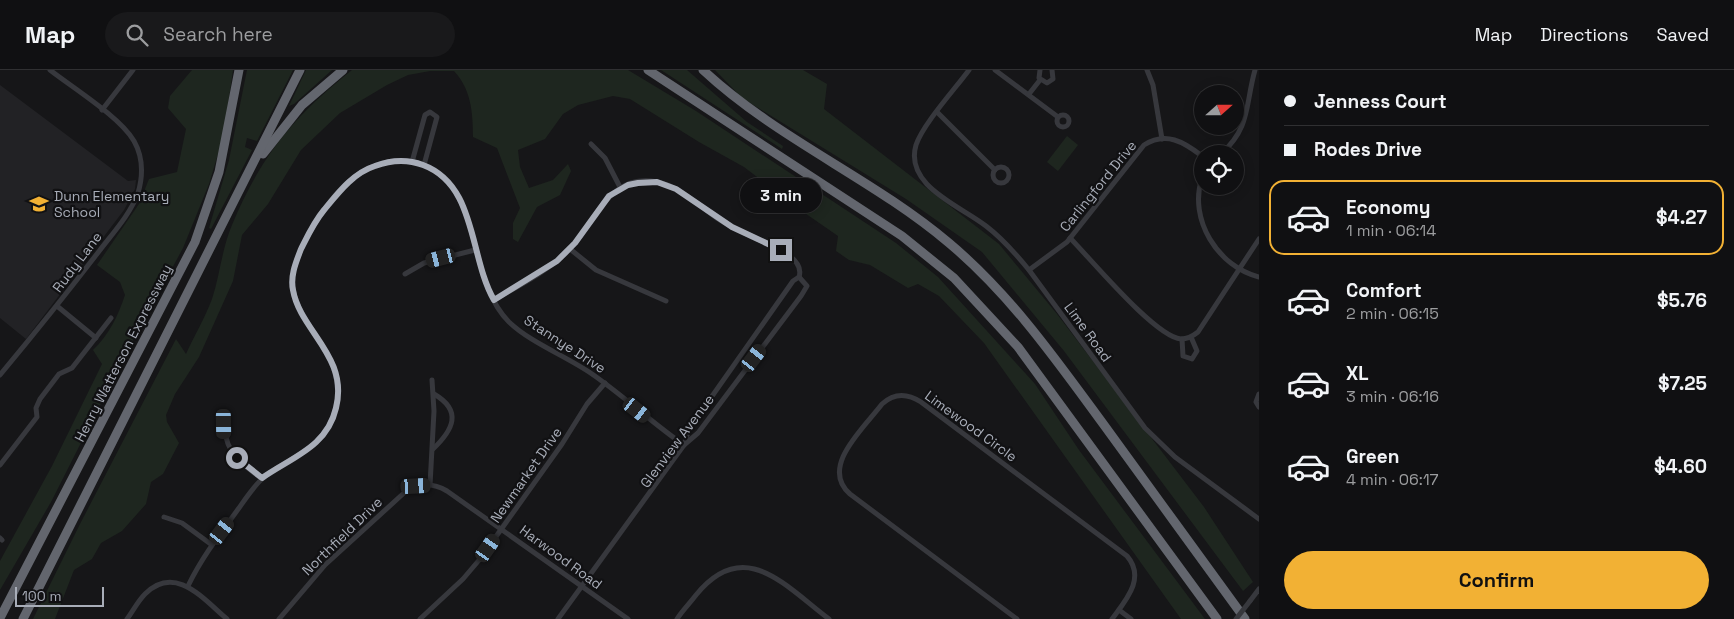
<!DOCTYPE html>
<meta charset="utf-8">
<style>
body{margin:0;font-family:"Space Grotesk",sans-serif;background:#19191b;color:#f1f3f6;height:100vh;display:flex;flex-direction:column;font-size:19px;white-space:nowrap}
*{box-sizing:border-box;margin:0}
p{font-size:16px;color:#9c9d9f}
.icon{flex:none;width:28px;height:28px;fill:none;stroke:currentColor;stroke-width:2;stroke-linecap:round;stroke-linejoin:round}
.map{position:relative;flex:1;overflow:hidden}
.drawer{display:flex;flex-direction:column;background:#101012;width:475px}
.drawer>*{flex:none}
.top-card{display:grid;align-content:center;height:110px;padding:0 25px;background:#101012}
.needle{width:32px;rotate:69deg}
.tools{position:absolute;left:1194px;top:15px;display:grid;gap:10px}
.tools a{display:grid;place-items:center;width:50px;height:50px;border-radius:50%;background:#101012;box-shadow:0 2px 12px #0003,0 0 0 1px #303032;font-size:25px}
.scale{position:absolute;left:15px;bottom:12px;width:89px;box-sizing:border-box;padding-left:5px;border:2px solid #a8adb8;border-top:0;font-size:14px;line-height:18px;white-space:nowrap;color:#a8adb8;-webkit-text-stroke:4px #111113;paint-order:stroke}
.end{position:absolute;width:22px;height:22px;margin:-11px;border:6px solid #a8adb8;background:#111;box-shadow:0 0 0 2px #111}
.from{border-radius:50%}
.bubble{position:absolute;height:35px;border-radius:18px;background:#101012;box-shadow:0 2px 12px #0003,0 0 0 1px #303032;font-size:16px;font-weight:700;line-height:35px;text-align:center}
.car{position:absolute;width:15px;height:30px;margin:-15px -8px;border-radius:6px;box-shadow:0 0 4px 1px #0007;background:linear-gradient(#222 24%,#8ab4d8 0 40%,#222 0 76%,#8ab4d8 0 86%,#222 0)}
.top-card b{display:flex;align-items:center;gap:18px;height:48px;font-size:19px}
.top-card b+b{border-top:1px solid #303032}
.top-card i{width:12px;height:12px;background:#f1f3f6}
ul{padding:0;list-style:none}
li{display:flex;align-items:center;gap:15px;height:75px;margin:0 10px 8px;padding:0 15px;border:2px solid transparent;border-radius:15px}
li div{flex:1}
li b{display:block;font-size:19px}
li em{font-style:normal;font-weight:700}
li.selected{border-color:#f2b134}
li>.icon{width:45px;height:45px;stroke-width:1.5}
.button{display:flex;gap:10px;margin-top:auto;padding:10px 25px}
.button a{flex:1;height:58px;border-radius:30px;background:#f2b134;color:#111;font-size:20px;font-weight:700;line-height:58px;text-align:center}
header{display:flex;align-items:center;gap:30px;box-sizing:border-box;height:70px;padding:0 25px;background:#101012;border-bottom:1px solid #303032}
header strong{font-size:24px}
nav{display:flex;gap:28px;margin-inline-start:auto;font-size:18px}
.search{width:350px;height:45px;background:#19191b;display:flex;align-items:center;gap:12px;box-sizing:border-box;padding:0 18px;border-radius:28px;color:#9c9d9f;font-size:19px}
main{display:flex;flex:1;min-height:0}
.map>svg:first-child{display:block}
.built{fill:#222225}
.green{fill:#1e261f}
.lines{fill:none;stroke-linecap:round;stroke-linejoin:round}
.street{stroke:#37383d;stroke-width:5}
.highway{stroke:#63666e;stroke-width:9}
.street-bridge{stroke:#37383d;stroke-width:5}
.route{stroke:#a8adb8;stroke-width:6}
.labels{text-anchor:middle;stroke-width:4.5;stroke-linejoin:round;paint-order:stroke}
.street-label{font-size:14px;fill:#a8adb8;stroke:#111113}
.poi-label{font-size:14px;fill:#a8adb8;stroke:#111113;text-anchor:start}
</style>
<header>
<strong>Map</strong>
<div class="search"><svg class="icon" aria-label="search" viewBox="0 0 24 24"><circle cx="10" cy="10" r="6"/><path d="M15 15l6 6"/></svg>Search here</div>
<nav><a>Map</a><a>Directions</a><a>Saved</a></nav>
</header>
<main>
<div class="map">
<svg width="1259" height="549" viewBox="0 0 1259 549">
<rect width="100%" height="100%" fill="#161618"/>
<!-- built -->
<polygon class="built" points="0,15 128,111 136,110 135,119 124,140 26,269 0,248"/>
<!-- green -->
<g class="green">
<path d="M192 0H233L224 64 209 114 183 178 131 274 51 432 0 520V491L52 396 102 294 93 280C109 265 118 246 125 225L120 212 97 195 139 134 149 109 177 102 186 59 168 38 170 26Z"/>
<polygon points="247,0 293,0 257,71 247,68 245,77 252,80 211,159 209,158 229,90"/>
<polygon points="306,0 332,0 294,34 289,36"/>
<path d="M352 0H628L696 41 896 173 938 207 1035 314 1079 380 1205 549H1181L984 273 939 226 918 214 908 218 870 195 849 190 836 181 838 166 799 139 744 97 699 72 630 29 613 26 578 35 563 44 545 69 518 80 520 97 529 118 553 110 568 94 571 101 560 125 537 137 518 172 513 169V153L520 138 497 78 473 67C473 42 471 19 454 1H430L408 5 387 15 340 43 301 80 268 134 242 165 233 211 199 287 175 324 166 345 167 352 179 373 163 404 151 412 146 434 122 461 101 473 92 489 74 500 55 549H33L80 454 176 269 186 284C194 266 205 248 212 229 220 205 222 178 232 155 260 87 294 46 352 0Z"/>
<polygon points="661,0 687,0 747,52 783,76 782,79"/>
<polygon points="715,0 803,0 827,14 824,39 999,174 1057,244 1204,437 1253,512 1243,521 1064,281 982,182 906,129 742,28"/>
<polygon points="1067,66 1078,75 1058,101 1047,92"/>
</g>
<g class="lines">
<!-- street -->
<g class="street">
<path d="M969 0C955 19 923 54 916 75 904 116 961 136 986 156 1003 169 1016 184 1029 200L1145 358 1175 387 1259 449"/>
<polyline points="995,0 1058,47"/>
<polyline points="1040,0 1039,8 1047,13 1053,9 1052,0"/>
<polyline points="1147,0 1153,15 1162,69"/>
<polyline points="1029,24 1040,10"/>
<polyline points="102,40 133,0"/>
<polyline points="937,42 995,100"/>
<circle cx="1063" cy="51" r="6"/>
<polyline points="591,74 605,88 621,119"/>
<path d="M1221 84C1251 57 1245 35 1255 0"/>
<polyline points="412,92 425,45 430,42 437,47 424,95"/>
<circle cx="1001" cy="105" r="8"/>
<path d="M1202 108C1188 149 1218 197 1259 207"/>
<path d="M1070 168C1090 188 1155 267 1181 269 1187 269 1193 266 1198 262L1259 169"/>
<polyline points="570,179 596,200 666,231"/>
<path d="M1029 200 1067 172 1144 75C1166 61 1184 72 1202 86"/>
<polyline points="405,204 424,193 475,180"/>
<path d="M494 230C518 216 544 203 564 185 596 156 608 94 668 115 686 122 702 138 718 149 732 158 747 164 762 171 776 177 805 189 799 207"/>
<polyline points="57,236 96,268"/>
<polyline points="1182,269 1183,286 1192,289 1197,281 1191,267"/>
<path d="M0 305C34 264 67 223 100 180 113 163 131 143 138 123 143 106 143 87 134 71 120 47 73 18 50 0"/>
<polyline points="1259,324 1256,332 1259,337"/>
<path d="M224 344C223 381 235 388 262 409"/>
<polyline points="684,375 689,359 793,211 799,207"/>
<path d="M433 379C453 360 463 341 434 324"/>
<polyline points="0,395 37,347 36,338 40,329 59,304 72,298 111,248"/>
<polyline points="430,415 434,341 432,310"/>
<polyline points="164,447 182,453 212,475"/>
<polyline points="0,468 2,470"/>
<path d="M188 516C202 487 220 464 239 438 246 428 254 416 263 408 288 387 319 382 332 349 359 284 281 251 294 200 302 168 333 119 362 102 379 92 400 87 418 93 486 115 464 207 509 252 531 273 566 286 592 304 624 326 652 353 684 375"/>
<polyline points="1250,531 1259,519"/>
<polyline points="1119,540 1131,549"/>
<path d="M127 549C133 541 138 531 145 524 176 493 205 531 227 549"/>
<path d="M279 549 325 495 405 422C417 412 434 413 447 421L628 549"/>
<polyline points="420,549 463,509 480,489 562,374 587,334 605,313"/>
<polyline points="558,549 684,375 698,363 801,226 807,216 799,207"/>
<path d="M677 549C682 541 690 533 696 525 744 466 784 515 829 549"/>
<path d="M1017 549 850 424C819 397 864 358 882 334 894 323 907 323 921 332L1127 486C1146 508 1126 530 1112 549"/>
</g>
<!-- highway -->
<g class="highway">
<polyline points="648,0 902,166 954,208 1018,277 1217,549"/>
<path d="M703 0C777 69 872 108 949 173 1011 225 1057 291 1104 355 1151 420 1198 484 1245 549"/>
<polyline points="263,84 302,35 343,0"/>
<polyline points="0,548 195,172 219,102 239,0"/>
<polyline points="23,549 300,0"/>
</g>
<!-- street-bridge -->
<polyline class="street-bridge" points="1236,549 1250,531"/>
</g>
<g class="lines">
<!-- route -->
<path class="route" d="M237 388 262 408C292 387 327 377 336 338 349 286 300 261 293 220 290 206 296 192 301 179 308 165 314 152 324 140 338 123 353 103 375 96 391 90 407 89 423 95 477 115 469 187 494 230L557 191 575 173 609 126 628 115 638 113 657 112 676 119 732 157 781 180"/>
</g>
<!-- icons -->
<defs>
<g id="school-bare" transform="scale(1.5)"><path d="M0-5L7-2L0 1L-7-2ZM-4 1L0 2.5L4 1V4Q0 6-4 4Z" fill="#f2b134" stroke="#111113" stroke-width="2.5" paint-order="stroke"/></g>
</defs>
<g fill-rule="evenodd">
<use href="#school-bare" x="39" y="134"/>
</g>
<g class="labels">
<!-- street labels -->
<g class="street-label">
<text transform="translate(1098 116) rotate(-51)" y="5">Carlingford Drive</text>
<text transform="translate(77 192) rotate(-53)" y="5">Rudy Lane</text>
<text transform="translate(1088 262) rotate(54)" y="5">Lime Road</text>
<text transform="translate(565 274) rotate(33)" y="5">Stannye Drive</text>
<text transform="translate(123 283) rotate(-63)" y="5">Henry Watterson Expressway</text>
<text transform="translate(971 356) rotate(36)" y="5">Limewood Circle</text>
<text transform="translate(677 371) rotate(-53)" y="5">Glenview Avenue</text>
<text transform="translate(526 405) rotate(-55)" y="5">Newmarket Drive</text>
<text transform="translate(342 466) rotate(-44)" y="5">Northfield Drive</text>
<text transform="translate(561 487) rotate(36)" y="5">Harwood Road</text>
</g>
<!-- poi labels -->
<g class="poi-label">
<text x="54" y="131">Dunn Elementary<tspan x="54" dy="16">School</tspan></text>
</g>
</g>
</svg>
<div class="tools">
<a><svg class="needle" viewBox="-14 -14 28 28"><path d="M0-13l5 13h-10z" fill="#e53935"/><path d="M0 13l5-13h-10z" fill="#9c9d9f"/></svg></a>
<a><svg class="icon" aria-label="locate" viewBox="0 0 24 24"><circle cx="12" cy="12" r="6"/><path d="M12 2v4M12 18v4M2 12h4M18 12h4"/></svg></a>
</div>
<div class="scale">100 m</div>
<i class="end from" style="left:237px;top:388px"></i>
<i class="end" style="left:781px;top:180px"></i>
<div class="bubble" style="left:740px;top:108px;width:82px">3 min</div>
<i class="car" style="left:441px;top:188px;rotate:256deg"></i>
<i class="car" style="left:754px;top:288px;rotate:37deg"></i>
<i class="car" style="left:637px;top:340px;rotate:128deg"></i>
<i class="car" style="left:224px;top:354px;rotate:179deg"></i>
<i class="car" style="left:416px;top:416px;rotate:87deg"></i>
<i class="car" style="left:222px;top:461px;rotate:37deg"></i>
<i class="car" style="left:488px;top:478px;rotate:35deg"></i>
</div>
<section class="drawer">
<div class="top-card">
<b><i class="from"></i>Jenness Court</b>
<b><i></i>Rodes Drive</b>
</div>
<ul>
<li class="selected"><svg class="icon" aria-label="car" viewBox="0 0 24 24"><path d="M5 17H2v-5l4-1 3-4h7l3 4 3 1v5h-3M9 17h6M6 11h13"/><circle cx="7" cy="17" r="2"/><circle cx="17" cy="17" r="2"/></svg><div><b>Economy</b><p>1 min · 06:14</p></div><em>$4.27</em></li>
<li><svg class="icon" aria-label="car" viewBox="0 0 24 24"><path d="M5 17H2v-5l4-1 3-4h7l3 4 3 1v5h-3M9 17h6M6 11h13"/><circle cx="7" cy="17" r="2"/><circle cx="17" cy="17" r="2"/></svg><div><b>Comfort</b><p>2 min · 06:15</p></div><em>$5.76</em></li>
<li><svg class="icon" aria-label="car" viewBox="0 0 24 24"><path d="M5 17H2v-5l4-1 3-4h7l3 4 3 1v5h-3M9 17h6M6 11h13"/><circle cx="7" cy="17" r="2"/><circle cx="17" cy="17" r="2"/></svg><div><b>XL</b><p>3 min · 06:16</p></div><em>$7.25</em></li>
<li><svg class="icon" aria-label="car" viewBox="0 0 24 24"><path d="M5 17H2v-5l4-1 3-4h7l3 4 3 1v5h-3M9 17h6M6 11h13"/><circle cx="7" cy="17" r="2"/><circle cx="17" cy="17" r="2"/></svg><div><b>Green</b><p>4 min · 06:17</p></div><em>$4.60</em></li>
</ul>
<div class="button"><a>Confirm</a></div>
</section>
</main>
